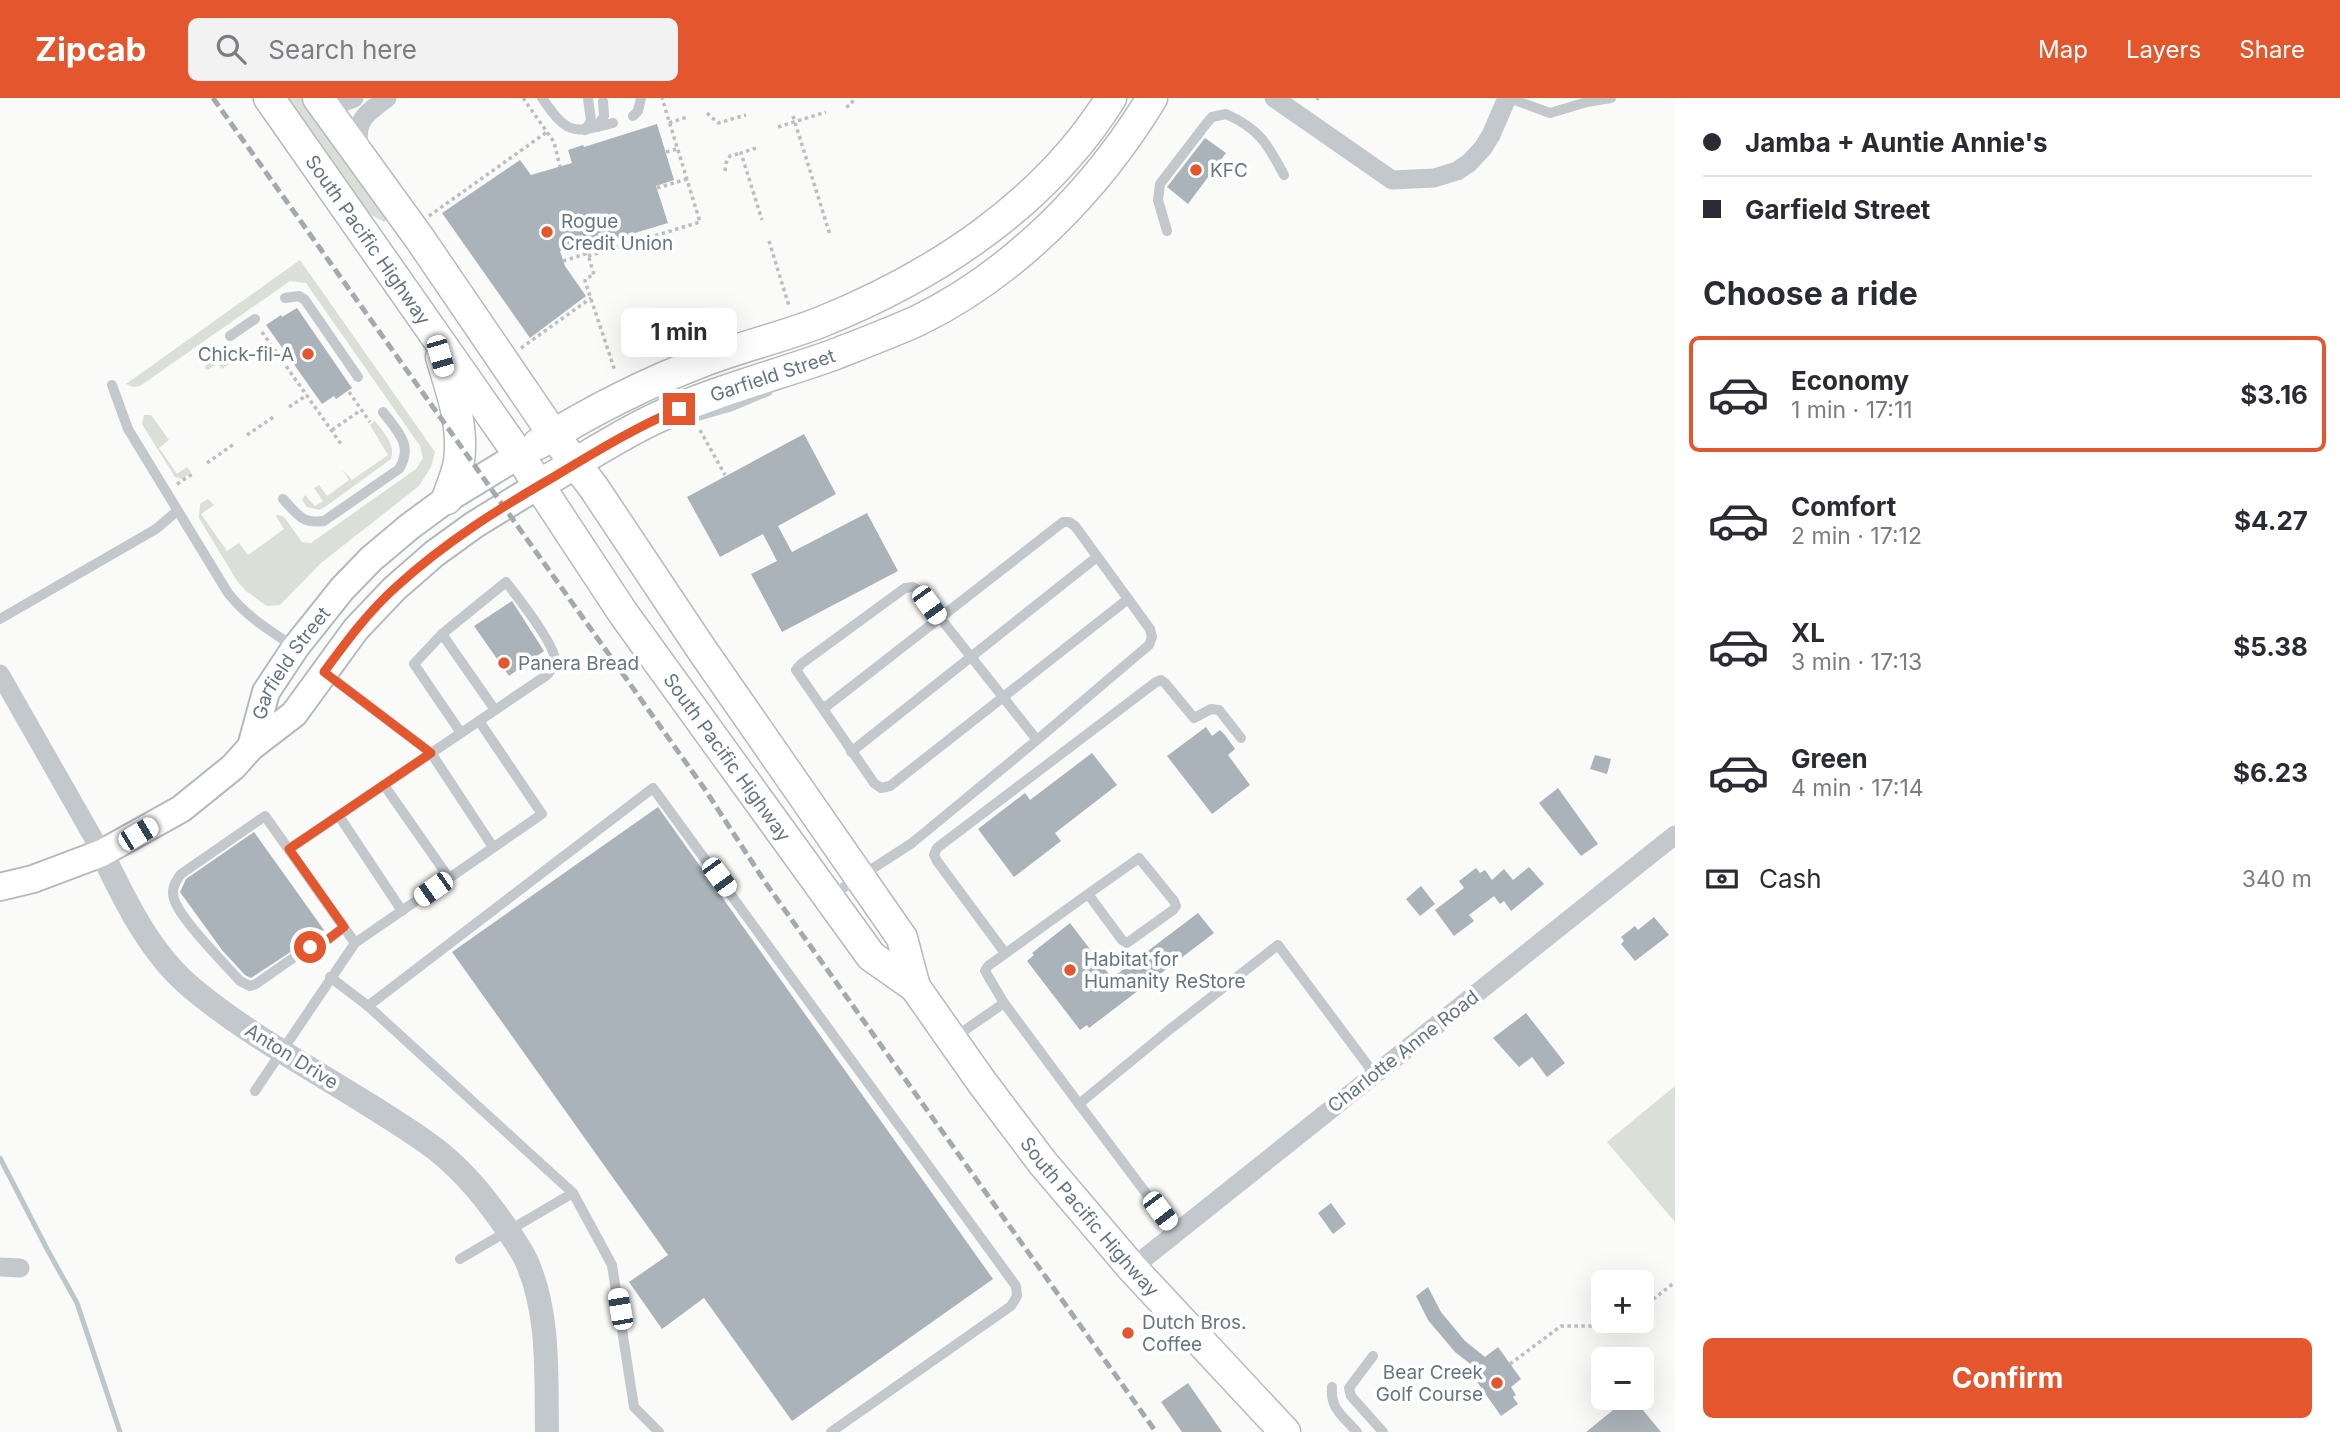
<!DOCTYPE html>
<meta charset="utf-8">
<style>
body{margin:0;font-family:Inter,sans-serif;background:#f2f2f3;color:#2b2b33;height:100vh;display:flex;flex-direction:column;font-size:26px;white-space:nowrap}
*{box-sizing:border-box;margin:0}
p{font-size:23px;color:#7c7c81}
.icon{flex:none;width:38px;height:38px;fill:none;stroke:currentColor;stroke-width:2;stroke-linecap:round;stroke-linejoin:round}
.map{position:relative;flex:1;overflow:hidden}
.details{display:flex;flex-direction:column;background:#fff;width:665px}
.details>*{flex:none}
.banner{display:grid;align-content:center;height:154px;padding:0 28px;background:#fff}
.fabs{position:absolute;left:1591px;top:1172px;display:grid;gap:14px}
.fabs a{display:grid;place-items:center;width:63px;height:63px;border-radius:10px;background:#fff;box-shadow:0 7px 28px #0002;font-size:35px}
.end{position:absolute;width:32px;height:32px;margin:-16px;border:9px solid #e4572e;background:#fff;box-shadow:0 0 0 4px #fff}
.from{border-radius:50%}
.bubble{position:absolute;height:49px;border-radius:10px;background:#fff;box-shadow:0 7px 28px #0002;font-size:23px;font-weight:700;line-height:49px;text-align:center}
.car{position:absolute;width:21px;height:42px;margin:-21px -10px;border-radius:9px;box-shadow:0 0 5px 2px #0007;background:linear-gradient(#fff 24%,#345 0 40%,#fff 0 76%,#345 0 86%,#fff 0)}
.banner b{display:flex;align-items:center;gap:24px;height:66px;font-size:26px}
.banner b+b{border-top:2px solid #e1e1e2}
.banner i{width:18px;height:18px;background:#2b2b33}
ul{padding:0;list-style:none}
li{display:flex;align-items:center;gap:21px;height:116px;margin:0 14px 10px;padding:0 14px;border:4px solid transparent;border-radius:10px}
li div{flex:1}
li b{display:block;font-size:26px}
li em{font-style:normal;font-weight:700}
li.selected{border-color:#e4572e}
li>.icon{width:63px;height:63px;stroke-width:1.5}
h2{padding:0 28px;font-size:32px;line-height:84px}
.pay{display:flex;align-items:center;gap:18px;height:77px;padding:0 28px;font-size:26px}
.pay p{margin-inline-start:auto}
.action{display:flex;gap:14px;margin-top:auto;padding:14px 28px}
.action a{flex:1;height:80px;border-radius:10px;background:#e4572e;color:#fff;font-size:28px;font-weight:700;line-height:80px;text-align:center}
header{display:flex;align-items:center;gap:42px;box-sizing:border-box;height:98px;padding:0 35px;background:#e4572e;color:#fff}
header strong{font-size:33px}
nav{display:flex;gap:38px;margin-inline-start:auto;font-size:24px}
.search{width:490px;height:63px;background:#f2f2f3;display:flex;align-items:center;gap:18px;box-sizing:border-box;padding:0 24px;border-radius:10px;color:#7c7c81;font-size:26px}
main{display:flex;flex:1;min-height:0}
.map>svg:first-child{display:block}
.green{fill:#dadfd7}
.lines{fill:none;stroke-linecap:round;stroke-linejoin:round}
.stream{stroke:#bbc7cb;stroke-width:5}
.building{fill:#aab3b9}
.secondary-casing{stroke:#b3babf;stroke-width:30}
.primary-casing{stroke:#b5babe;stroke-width:33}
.path{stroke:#bbbfc2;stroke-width:3.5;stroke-dasharray:3.5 3.5;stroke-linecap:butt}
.service{stroke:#c3c8cc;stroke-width:10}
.minor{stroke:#c3c8cc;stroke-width:19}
.tertiary{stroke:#c3c8cc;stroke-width:24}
.secondary{stroke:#fff;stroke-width:26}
.primary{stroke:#fff;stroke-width:30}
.rail{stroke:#a2aab0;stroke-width:5;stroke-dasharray:10 5;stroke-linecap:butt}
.route{stroke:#e4572e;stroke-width:9}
.poi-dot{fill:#e4572e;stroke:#fff;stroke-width:2.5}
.labels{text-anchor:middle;stroke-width:7;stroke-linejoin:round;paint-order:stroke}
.poi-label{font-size:19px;fill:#657683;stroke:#fff;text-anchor:start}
.street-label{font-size:19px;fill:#657683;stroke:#fff}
</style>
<header>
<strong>Zipcab</strong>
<div class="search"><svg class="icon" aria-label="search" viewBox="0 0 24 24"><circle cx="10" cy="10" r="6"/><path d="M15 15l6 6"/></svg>Search here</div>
<nav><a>Map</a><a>Layers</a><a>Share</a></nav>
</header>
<main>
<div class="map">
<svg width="1675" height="1334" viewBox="0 0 1675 1334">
<rect width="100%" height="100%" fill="#fafaf8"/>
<!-- green -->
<g class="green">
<polygon points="282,0 304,0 389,120 384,124 362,112"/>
<polygon points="300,162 435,354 431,369 419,388 321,465 280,507 267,508 261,504 246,493 237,483 199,420 200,406 208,401 214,407 201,416 227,453 239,445 248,457 284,431 276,418 278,417 284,419 302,444 311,445 416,371 423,360 420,348 306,185 290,183 140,288 133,289 126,286"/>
<polygon points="221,257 231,259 234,263 222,271 218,265 208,272 205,271 205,268"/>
<polygon points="144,317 151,317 169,342 159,350 177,376 187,369 191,374 182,381 175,379 142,326"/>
<path d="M375 323C383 334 396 346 391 361L325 409 319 412 307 409 302 402 305 397 315 408 323 403 314 390 319 387 327 398 349 382 342 371 352 382 388 357 370 327Z"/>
<polygon points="1675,988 1675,1124 1607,1044"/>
</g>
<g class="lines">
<!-- stream -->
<polyline class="stream" points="0,1060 47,1151 77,1205 120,1334"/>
</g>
<!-- building -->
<g class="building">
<polygon points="657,26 674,82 656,88 668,125 592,148 591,144 560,153 565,168 586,198 530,240 442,115 520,62 531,77 572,65 568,52 583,47 584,49"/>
<polygon points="1205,40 1226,55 1188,106 1167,89"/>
<polygon points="297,210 352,290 336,301 334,298 322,306 266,227 281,217 282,219"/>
<polygon points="804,336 836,396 778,428 792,454 867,415 898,473 782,534 751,476 777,463 763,436 720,459 687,399"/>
<polygon points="512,503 544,553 509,578 474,528"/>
<polygon points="1206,629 1212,638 1220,632 1225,637 1235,651 1228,657 1250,687 1212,716 1167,658"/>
<polygon points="1092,655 1117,687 1055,735 1061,743 1014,779 978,731 1025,695 1030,702"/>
<polygon points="1595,657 1611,661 1607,676 1590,671"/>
<polygon points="1558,690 1598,746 1581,758 1539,705"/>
<polygon points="658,709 993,1181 792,1323 704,1200 662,1231 629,1184 668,1157 452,854"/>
<polygon points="254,734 324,832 251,880 245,877 222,852 180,794 186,781"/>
<polygon points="1529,769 1544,786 1511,813 1504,803 1500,806 1494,798 1469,817 1474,823 1454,838 1435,812 1464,790 1459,783 1476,770 1480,775 1485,772 1492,782 1504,771 1513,782"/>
<polygon points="1421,788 1435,806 1420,818 1406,801"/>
<polygon points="1198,815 1214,835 1089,930 1087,927 1080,932 1027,863 1034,857 1032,855 1070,825 1112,880"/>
<polygon points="1654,819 1669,837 1635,863 1621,846 1624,843 1621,839 1635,828 1638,832"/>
<polygon points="1526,915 1565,965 1547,979 1532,959 1519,969 1493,940"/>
<polygon points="1331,1105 1346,1126 1333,1136 1318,1115"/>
<polygon points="1428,1189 1441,1214 1465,1243 1485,1259 1498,1249 1521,1281 1511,1289 1516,1297 1513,1299 1518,1306 1501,1318 1468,1271 1473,1268 1455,1254 1428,1222 1416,1198"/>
<polygon points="1188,1285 1222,1334 1182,1334 1161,1304"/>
<polygon points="1628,1300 1633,1300 1661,1334 1586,1334"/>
</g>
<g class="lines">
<!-- secondary casing -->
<g class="secondary-casing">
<g id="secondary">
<path id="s1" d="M251 649 266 594 295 550 342 491 371 461 409 429 447 401 519 357"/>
<polyline points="0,789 33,781 102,755 181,711 233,669 251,649 294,616 356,531 394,491 434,456 474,427 539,387"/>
</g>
</g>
<!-- primary casing -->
<g class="primary-casing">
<g id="primary">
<path id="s2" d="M269 0 519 357 623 515 871 858 915 889 981 983 1042 1064 1132 1170 1285 1334"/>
<polyline points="318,0 420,141 553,336 594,390 702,552 902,840 915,889"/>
<path d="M441 259C451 292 464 328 459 363 457 376 451 389 447 401"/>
<path d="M538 346C591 313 646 285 704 263 743 248 783 239 821 224 935 178 1045 106 1111 0"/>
<path id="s3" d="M539 387C577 365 614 340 654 321 711 294 774 278 833 257 861 246 890 235 917 223 1014 176 1097 91 1152 0"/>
</g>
</g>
<!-- path -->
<g class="path">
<polyline points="523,0 554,44 560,69"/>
<polyline points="1317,2 1318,0"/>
<polyline points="846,9 851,7 854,0"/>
<polyline points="707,15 718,25 746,17"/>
<polyline points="793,18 830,137"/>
<polyline points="669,25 687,19"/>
<polyline points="778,29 826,14"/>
<polyline points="756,50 741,55 762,122"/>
<polyline points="666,54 677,51"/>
<polyline points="725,73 726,65 730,58 741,55"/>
<polyline points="657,90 687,81"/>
<polyline points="429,118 547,34"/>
<polyline points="769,143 789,208"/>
<polyline points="585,146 594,177 586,180 585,183 615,273"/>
<polyline points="588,158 700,124 662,0"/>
<polyline points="563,163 588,155"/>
<polyline points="262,234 341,346"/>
<polyline points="521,250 591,200"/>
<polyline points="349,294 370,324"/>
<polyline points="289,309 307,297"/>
<polyline points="332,332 361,312"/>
<polyline points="700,332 725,377"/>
<polyline points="247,337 275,318"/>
<polyline points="207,365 234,346"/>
<polyline points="177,386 194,375"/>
<polyline points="1642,1210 1675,1184"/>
<polyline points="1510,1266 1561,1228 1612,1228 1624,1223"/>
</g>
<!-- service -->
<g class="service">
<path d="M542 0C567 36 572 36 613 25"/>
<polyline points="1509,0 1550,15 1587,4 1589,0"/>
<polyline points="1587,4 1611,0"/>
<polyline points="633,18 638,13 641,0"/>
<polyline points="597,29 604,18 603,3"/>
<polyline points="585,32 591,23 588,0"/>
<path d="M1167 133 1158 102 1160 86 1206 26 1212 19 1226 16C1260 31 1268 47 1284 77"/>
<polyline points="285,200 299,198 305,202 358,279"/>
<polyline points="230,238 255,221"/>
<path d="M112 287 128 331 228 495C247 519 270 533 295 549"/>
<polyline points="680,323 729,309 768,293"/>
<path d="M283 401C297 416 302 426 324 423L399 371C414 347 397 333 383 314"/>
<polyline points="0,521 156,431 177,413"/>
<polyline points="442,536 495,612"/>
<polyline points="324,574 431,655 493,749"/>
<polyline points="823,611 874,685 881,690 890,688 1128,501"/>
<polyline points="851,654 1097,459"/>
<polyline points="384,687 449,780"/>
<polyline points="339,718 402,813"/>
<path d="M289 751 547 577C550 573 554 569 555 563 556 548 517 498 506 484L442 536 414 566 461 635"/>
<polyline points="832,797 912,745 1037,642 1149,547 1152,539 1150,531 1075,428 1069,424 1063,424 823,611 796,572 801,566 905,490 913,489 918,492 1037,642"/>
<path d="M344 829 326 843 303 853 256 886 250 888 240 883C224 865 180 821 174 801 171 791 175 784 181 776L265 718C295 760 325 803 355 845"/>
<polyline points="1005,855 937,763 934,757 937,750 1156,584 1161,582 1165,585 1194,620 1211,611 1219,612 1241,640"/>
<polyline points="330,879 368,908"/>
<polyline points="955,939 1004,905"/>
<polyline points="255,993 355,845 542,716 479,623"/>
<polyline points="1079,1006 1004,905 985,873 988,868 1088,796 1122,842 1127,845 1173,812 1176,808 1174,803 1139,760 1088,796"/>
<polyline points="573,1095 612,1167 634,1309 659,1334"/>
<polyline points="1176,1135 1079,1006 1169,932 1278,847 1375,977"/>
<polyline points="460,1161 573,1095 368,908 653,690 1016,1188 1017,1198 1011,1208 831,1334"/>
<polyline points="1373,1258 1349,1290 1351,1298 1383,1334"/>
<path d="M1332 1289C1330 1311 1343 1318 1357 1334"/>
</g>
<!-- minor -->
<g class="minor">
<polyline points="329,0 346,3 354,0"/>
<polyline points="1274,0 1392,82 1434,80 1457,73 1469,65 1483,50 1491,37 1507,0"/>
<path d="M361 56C353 25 362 18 387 0"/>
<polyline points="0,576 102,755"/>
<polyline points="0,1169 20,1170"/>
<polyline points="1132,1170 1675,737"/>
</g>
<!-- tertiary -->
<path class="tertiary" d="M102 755C125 803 151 857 193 891 247 936 314 972 374 1010 402 1028 433 1046 456 1069 473 1085 487 1103 500 1121 509 1134 519 1148 526 1162 550 1215 546 1277 547 1334"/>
<!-- secondary -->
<use href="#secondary" class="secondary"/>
<!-- primary -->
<use href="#primary" class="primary"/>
<!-- rail -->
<polyline class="rail" points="213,0 704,690 767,787 1156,1334"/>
</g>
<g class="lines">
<!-- route -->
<path class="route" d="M310 849 326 843 344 829 289 751 431 655 324 574C346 544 368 514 396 489 445 444 500 410 557 377 597 353 636 329 679 311"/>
</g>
<!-- markers -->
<g class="poi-dot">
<circle cx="1196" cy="72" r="7"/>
<circle cx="547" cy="134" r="7"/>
<circle cx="308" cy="256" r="7"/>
<circle cx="504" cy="565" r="7"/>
<circle cx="1070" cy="872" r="7"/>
<circle cx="1128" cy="1235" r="7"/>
<circle cx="1497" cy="1285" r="7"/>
</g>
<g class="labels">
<!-- poi labels -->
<g class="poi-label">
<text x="1210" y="79">KFC</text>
<text x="561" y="130">Rogue<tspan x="561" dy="22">Credit Union</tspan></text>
<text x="294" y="263" text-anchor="end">Chick-fil-A</text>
<text x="518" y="572">Panera Bread</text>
<text x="1084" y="868">Habitat for<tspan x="1084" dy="22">Humanity ReStore</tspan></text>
<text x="1142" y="1231">Dutch Bros.<tspan x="1142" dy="22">Coffee</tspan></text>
<text x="1483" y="1281" text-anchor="end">Bear Creek<tspan x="1483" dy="22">Golf Course</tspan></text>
</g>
<!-- street labels -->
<g class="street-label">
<text dy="7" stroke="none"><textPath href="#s2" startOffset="173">South Pacific Highway</textPath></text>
<text dy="7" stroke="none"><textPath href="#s3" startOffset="259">Garfield Street</textPath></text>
<text dy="7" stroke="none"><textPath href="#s1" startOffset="94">Garfield Street</textPath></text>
<text dy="7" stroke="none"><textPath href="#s2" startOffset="803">South Pacific Highway</textPath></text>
<text transform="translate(1403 953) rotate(-38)" y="7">Charlotte Anne Road</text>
<text transform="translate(292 958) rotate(32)" y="7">Anton Drive</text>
<text dy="7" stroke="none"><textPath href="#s2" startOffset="1391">South Pacific Highway</textPath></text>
</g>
</g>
</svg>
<div class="fabs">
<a>+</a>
<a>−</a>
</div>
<i class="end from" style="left:310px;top:849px"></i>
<i class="end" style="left:679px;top:311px"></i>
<div class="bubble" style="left:621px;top:210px;width:116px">1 min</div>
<i class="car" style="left:440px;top:258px;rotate:164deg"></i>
<i class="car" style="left:929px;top:507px;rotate:144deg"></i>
<i class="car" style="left:138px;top:736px;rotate:59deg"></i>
<i class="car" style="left:719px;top:779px;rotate:144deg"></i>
<i class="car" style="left:433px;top:791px;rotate:235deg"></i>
<i class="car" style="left:1160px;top:1113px;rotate:143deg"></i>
<i class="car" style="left:620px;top:1211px;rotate:350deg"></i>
</div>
<section class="details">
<div class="banner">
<b><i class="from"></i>Jamba + Auntie Annie's</b>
<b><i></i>Garfield Street</b>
</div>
<h2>Choose a ride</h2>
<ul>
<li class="selected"><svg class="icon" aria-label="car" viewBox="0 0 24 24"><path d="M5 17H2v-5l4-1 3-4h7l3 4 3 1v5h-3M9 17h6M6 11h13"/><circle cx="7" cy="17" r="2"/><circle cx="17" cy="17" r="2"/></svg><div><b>Economy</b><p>1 min · 17:11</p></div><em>$3.16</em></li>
<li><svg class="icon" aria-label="car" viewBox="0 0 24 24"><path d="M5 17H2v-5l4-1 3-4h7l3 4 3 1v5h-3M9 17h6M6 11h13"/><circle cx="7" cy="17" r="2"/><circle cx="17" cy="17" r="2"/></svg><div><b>Comfort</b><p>2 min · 17:12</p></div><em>$4.27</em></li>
<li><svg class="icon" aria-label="car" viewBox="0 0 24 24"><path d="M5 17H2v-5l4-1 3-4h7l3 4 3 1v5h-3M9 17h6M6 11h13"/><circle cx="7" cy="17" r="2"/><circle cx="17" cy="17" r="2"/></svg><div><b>XL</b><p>3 min · 17:13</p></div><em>$5.38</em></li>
<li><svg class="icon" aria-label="car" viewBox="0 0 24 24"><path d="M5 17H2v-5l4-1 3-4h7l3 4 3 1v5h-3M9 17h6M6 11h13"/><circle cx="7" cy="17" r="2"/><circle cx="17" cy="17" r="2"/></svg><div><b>Green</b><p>4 min · 17:14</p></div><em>$6.23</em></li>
</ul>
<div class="pay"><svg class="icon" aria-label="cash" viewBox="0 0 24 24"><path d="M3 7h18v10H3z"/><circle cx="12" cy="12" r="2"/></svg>Cash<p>340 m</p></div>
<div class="action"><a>Confirm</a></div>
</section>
</main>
